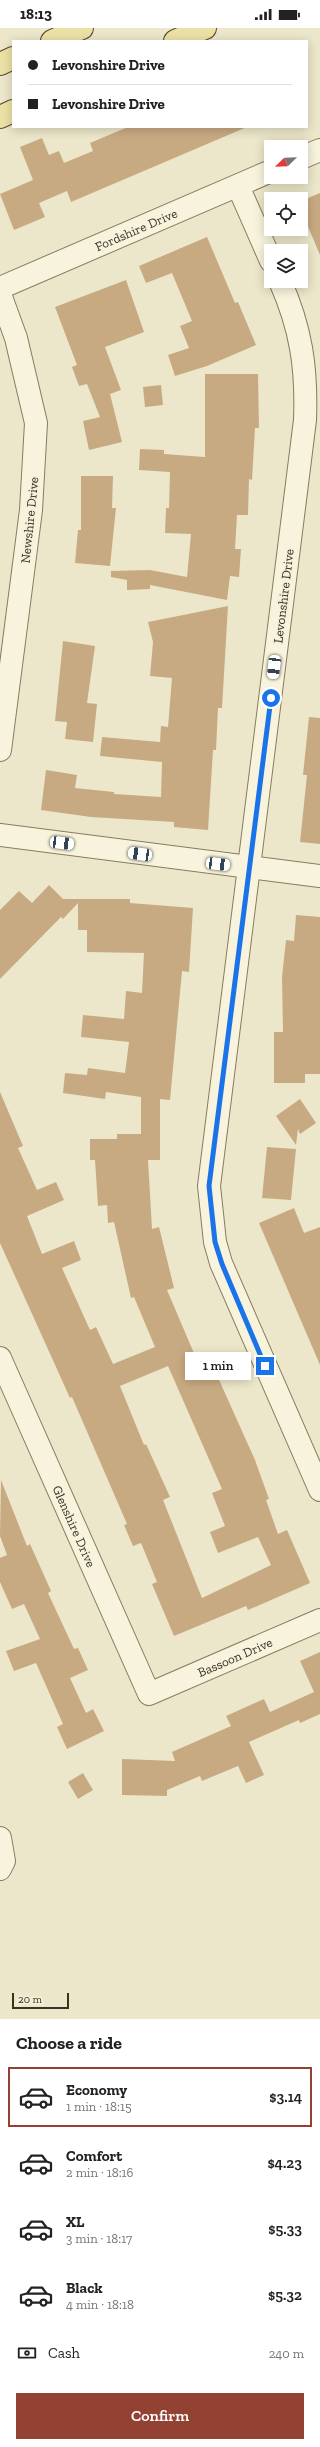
<!DOCTYPE html>
<meta charset="utf-8">
<style>
body{margin:0;font-family:"Zilla Slab",serif;background:#f2f2f2;color:#222;height:100vh;display:flex;flex-direction:column;font-size:15px;white-space:nowrap}
*{box-sizing:border-box;margin:0}
p{font-size:13px;color:#767676}
.icon{flex:none;width:22px;height:22px;fill:none;stroke:currentColor;stroke-width:2;stroke-linecap:round;stroke-linejoin:round}
.map{position:relative;height:1991px;overflow:hidden}
.drawer{display:flex;flex-direction:column;background:#fff;flex:1}
.drawer>*{flex:none}
.hud{position:absolute;left:12px;top:12px;width:296px;height:88px;border-radius:0px;box-shadow:0 2px 10px #0003;display:grid;align-content:center;height:88px;padding:0 16px;background:#fff}
.needle{width:26px;rotate:247deg}
.fabs{position:absolute;left:264px;top:112px;display:grid;gap:8px}
.fabs a{display:grid;place-items:center;width:44px;height:44px;border-radius:0px;background:#fff;box-shadow:0 2px 10px #0003;font-size:20px}
.scale{position:absolute;left:12px;bottom:10px;width:57px;box-sizing:border-box;padding-left:4px;border:2px solid #393122;border-top:0;font-size:11px;line-height:14px;white-space:nowrap;color:#393122;-webkit-text-stroke:3px #f4f0d9;paint-order:stroke}
.end{position:absolute;width:18px;height:18px;margin:-9px;border:5px solid #1a73e8;background:#fff;box-shadow:0 0 0 2px #fff}
.from{border-radius:50%}
.bubble{position:absolute;height:28px;border-radius:0px;background:#fff;box-shadow:0 2px 10px #0003;font-size:13px;font-weight:600;line-height:28px;text-align:center}
.car{position:absolute;width:12px;height:24px;margin:-12px -6px;border-radius:5px;box-shadow:0 0 3px 1px #0007;background:linear-gradient(#fff 24%,#345 0 40%,#fff 0 76%,#345 0 86%,#fff 0)}
.hud b{display:flex;align-items:center;gap:14px;height:38px;font-size:15px}
.hud b+b{border-top:1px solid #e0e0e0}
.hud i{width:10px;height:10px;background:#222}
ul{padding:0;list-style:none}
li{display:flex;align-items:center;gap:12px;height:60px;margin:0 8px 6px;padding:0 8px;border:2px solid transparent;border-radius:0px}
li div{flex:1}
li b{display:block;font-size:15px}
li em{font-style:normal;font-weight:600}
li.selected{border-color:#934133}
li>.icon{width:36px;height:36px;stroke-width:1.5}
h2{padding:0 16px;font-size:18px;line-height:48px}
.pay{display:flex;align-items:center;gap:10px;height:44px;padding:0 16px;font-size:15px}
.pay p{margin-inline-start:auto}
.action{display:flex;gap:8px;margin-top:auto;padding:8px 16px}
.action a{flex:1;height:46px;border-radius:0px;background:#934133;color:#fff;font-size:16px;font-weight:600;line-height:46px;text-align:center}
.status{display:flex;justify-content:space-between;align-items:center;height:28px;padding:0 20px;background:#fff;direction:ltr}
.status svg{height:11px;fill:currentColor}
.map>svg:first-child{display:block}
.building{fill:#c8aa82;fill-rule:evenodd}
.lines{fill:none;stroke-linecap:round;stroke-linejoin:round}
.minor-casing{stroke:#887b5f;stroke-width:24}
.major-casing{stroke:#564933;stroke-width:24}
.minor{stroke:#f7f3dd;stroke-width:22}
.major{stroke:#ece1a5;stroke-width:22}
.route{stroke:#1a73e8;stroke-width:5}
.labels{text-anchor:middle;stroke-width:3.5;stroke-linejoin:round;paint-order:stroke}
.street-label{font-size:13px;fill:#393122;stroke:#f4f0d9}
</style>
<div class="status"><b>18:13</b><svg viewBox="0 0 49 12"><path d="M0 12V9h3v3zM5 12V6h3v6zM10 12V3h3v9zM15 12V0h3v12zM26 1h20v11H26zM47 4h2v5h-2z"/></svg></div>
<div class="map">
<svg width="320" height="1991" viewBox="0 0 320 1991">
<rect width="100%" height="100%" fill="#ece7ca"/>
<!-- building -->
<g class="building">
<polygon points="128,99 247,99 71,174 67,163 39,175 45,189 14,202 0,166 33,152 20,119 42,110 49,127 59,123 64,135 93,123 90,115"/>
<polygon points="320,165 320,227 301,182 301,173"/>
<polygon points="207,209 235,275 238,274 256,317 207,338 175,348 168,327 189,320 180,298 192,293 172,245 146,255 139,238"/>
<polygon points="126,252 144,304 105,319 121,362 110,366 122,414 89,422 83,393 100,389 87,356 79,358 72,339 77,337 55,279"/>
<polygon points="205,346 258,346 259,400 255,400 252,452 249,451 248,487 237,487 235,521 241,521 239,549 230,548 227,572 150,557 150,561 127,562 127,552 111,549 111,543 150,542 187,549 191,506 165,505 166,480 169,480 170,444 139,442 140,421 164,422 164,426 205,429"/>
<polygon points="161,357 163,377 145,379 143,359"/>
<polygon points="81,448 113,448 112,480 116,480 110,538 75,535 78,502 81,502"/>
<polygon points="228,578 222,680 218,680 216,722 213,722 208,802 174,799 174,794 91,789 41,782 46,742 77,747 75,760 114,764 114,766 161,769 162,734 100,728 102,709 160,714 161,698 168,699 172,650 150,648 153,614 148,594"/>
<polygon points="63,613 95,618 87,675 97,676 93,714 65,711 67,694 55,693"/>
<polygon points="309,689 320,690 320,816 300,814 307,747 303,747"/>
<path d="M49 857 63 871H130V875L193 880 189 944 182 943 170 1072 160 1071V1132H148L152 1201 159 1199 174 1260 167 1262 196 1330 207 1325 255 1432 269 1471 266 1472 278 1506 287 1502 310 1555 248 1582 246 1578 174 1608 152 1556 157 1554 141 1515 133 1518 124 1497 127 1496 72 1369 70 1370 0 1215V1064L23 1118 18 1120 37 1162 56 1154 64 1172 27 1188 42 1226 74 1213 81 1232 62 1240 90 1302 96 1299 113 1336 155 1319 134 1269 131 1270 114 1194 108 1195 107 1177 98 1178 95 1132H90V1111H117V1106H141V1069L106 1064 105 1071 63 1065 65 1045 87 1047 88 1040 125 1045 129 1014 81 1009 83 987 124 991 126 963 142 965 144 925 87 924V902H78V875L63 891 61 889 0 951V882L19 863 32 875ZM168 1338 222 1461 212 1465 225 1498 210 1504 218 1525 258 1509 271 1537 202 1570 163 1472 170 1469 146 1416 144 1417 120 1358Z"/>
<polygon points="296,887 320,889 320,1046 305,1046 305,1055 274,1055 274,1004 283,1004 282,949 286,912 294,913"/>
<polygon points="300,1071 316,1095 300,1106 298,1101 296,1117 276,1088"/>
<polygon points="267,1119 296,1121 291,1172 262,1170"/>
<polygon points="294,1180 304,1205 320,1199 320,1337 259,1195"/>
<polygon points="1,1452 27,1518 30,1516 51,1563 48,1565 74,1621 78,1620 88,1642 70,1650 86,1685 93,1681 104,1703 67,1721 57,1699 63,1696 36,1635 14,1643 6,1623 40,1611 24,1576 12,1581 0,1554 0,1530 7,1527 0,1508"/>
<polygon points="320,1624 320,1686 300,1695 299,1692 249,1714 264,1747 246,1755 238,1738 202,1753 200,1748 167,1762 167,1768 122,1767 122,1731 175,1733 172,1724 231,1698 226,1688 264,1671 270,1684 314,1664 300,1633"/>
<polygon points="83,1745 93,1762 78,1771 68,1754"/>
</g>
<g class="lines">
<!-- minor casing -->
<g class="minor-casing">
<g id="minor">
<polyline points="301,130 320,122"/>
<polyline points="238,158 271,233"/>
<path d="M280 253C301 300 307 340 305 392L209 1158 215 1214 221 1235 320 1462"/>
<path id="s1" d="M0 260 271 143"/>
<polyline points="0,266 16,310 36,395 31,482 0,722"/>
<polyline points="0,807 320,848"/>
<path id="s2" d="M0 1330 149 1666 320 1592"/>
<polyline points="0,1810 4,1833 0,1841"/>
</g>
</g>
<!-- major casing -->
<g class="major-casing">
<g id="major">
<polyline points="52,13 82,0"/>
<polyline points="175,13 205,0"/>
<polyline points="0,36 13,30"/>
<polyline points="0,89 13,83"/>
</g>
</g>
<!-- minor -->
<use href="#minor" class="minor"/>
<!-- major -->
<use href="#major" class="major"/>
</g>
<g class="lines">
<!-- route -->
<polyline class="route" points="265,1338 222,1236 215,1214 209,1158 271,670"/>
</g>
<g class="labels">
<!-- street labels -->
<g class="street-label">
<text dy="5" stroke="none"><textPath href="#s1" startOffset="148">Fordshire Drive</textPath></text>
<text transform="translate(29 492) rotate(-84)" y="5">Newshire Drive</text>
<text transform="translate(283 568) rotate(-83)" y="5">Levonshire Drive</text>
<text dy="5" stroke="none"><textPath href="#s2" startOffset="184">Glenshire Drive</textPath></text>
<text dy="5" stroke="none"><textPath href="#s2" startOffset="461">Bassoon Drive</textPath></text>
</g>
</g>
</svg>
<div class="fabs">
<a><svg class="needle" viewBox="-14 -14 28 28"><path d="M0-13l5 13h-10z" fill="#e53935"/><path d="M0 13l5-13h-10z" fill="#767676"/></svg></a>
<a><svg class="icon" aria-label="locate" viewBox="0 0 24 24"><circle cx="12" cy="12" r="6"/><path d="M12 2v4M12 18v4M2 12h4M18 12h4"/></svg></a>
<a><svg class="icon" aria-label="layers" viewBox="0 0 24 24"><path d="M12 4l9 5-9 5-9-5zM3 14l9 5 9-5"/></svg></a>
</div>
<div class="scale">20 m</div>
<i class="end from" style="left:271px;top:670px"></i>
<i class="end" style="left:265px;top:1338px"></i>
<div class="bubble" style="left:185px;top:1324px;width:66px">1 min</div>
<i class="car" style="left:274px;top:639px;rotate:187deg"></i>
<i class="car" style="left:62px;top:815px;rotate:97deg"></i>
<i class="car" style="left:140px;top:826px;rotate:278deg"></i>
<i class="car" style="left:218px;top:836px;rotate:97deg"></i>
<div class="hud">
<b><i class="from"></i>Levonshire Drive</b>
<b><i></i>Levonshire Drive</b>
</div>
</div>
<section class="drawer">
<h2>Choose a ride</h2>
<ul>
<li class="selected"><svg class="icon" aria-label="car" viewBox="0 0 24 24"><path d="M5 17H2v-5l4-1 3-4h7l3 4 3 1v5h-3M9 17h6M6 11h13"/><circle cx="7" cy="17" r="2"/><circle cx="17" cy="17" r="2"/></svg><div><b>Economy</b><p>1 min · 18:15</p></div><em>$3.14</em></li>
<li><svg class="icon" aria-label="car" viewBox="0 0 24 24"><path d="M5 17H2v-5l4-1 3-4h7l3 4 3 1v5h-3M9 17h6M6 11h13"/><circle cx="7" cy="17" r="2"/><circle cx="17" cy="17" r="2"/></svg><div><b>Comfort</b><p>2 min · 18:16</p></div><em>$4.23</em></li>
<li><svg class="icon" aria-label="car" viewBox="0 0 24 24"><path d="M5 17H2v-5l4-1 3-4h7l3 4 3 1v5h-3M9 17h6M6 11h13"/><circle cx="7" cy="17" r="2"/><circle cx="17" cy="17" r="2"/></svg><div><b>XL</b><p>3 min · 18:17</p></div><em>$5.33</em></li>
<li><svg class="icon" aria-label="car" viewBox="0 0 24 24"><path d="M5 17H2v-5l4-1 3-4h7l3 4 3 1v5h-3M9 17h6M6 11h13"/><circle cx="7" cy="17" r="2"/><circle cx="17" cy="17" r="2"/></svg><div><b>Black</b><p>4 min · 18:18</p></div><em>$5.32</em></li>
</ul>
<div class="pay"><svg class="icon" aria-label="cash" viewBox="0 0 24 24"><path d="M3 7h18v10H3z"/><circle cx="12" cy="12" r="2"/></svg>Cash<p>240 m</p></div>
<div class="action"><a>Confirm</a></div>
</section>
